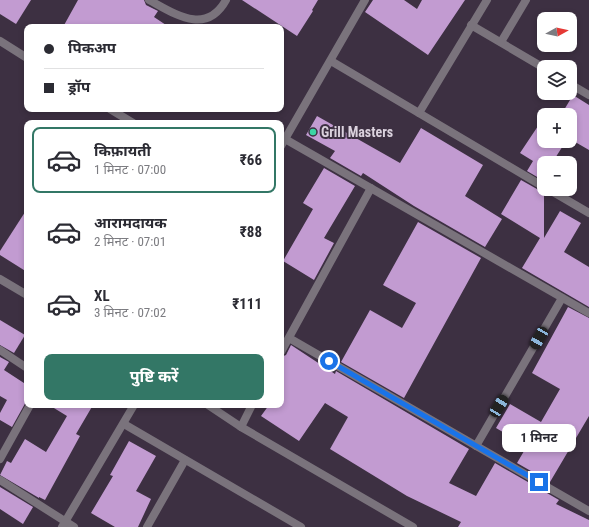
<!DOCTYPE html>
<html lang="hi">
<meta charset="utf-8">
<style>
body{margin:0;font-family:"Roboto Condensed","Noto Sans Devanagari",sans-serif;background:#f2f2f3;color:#2b2b33;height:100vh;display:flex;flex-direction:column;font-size:15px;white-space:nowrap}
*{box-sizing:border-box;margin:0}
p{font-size:13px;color:#7c7c81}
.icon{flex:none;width:22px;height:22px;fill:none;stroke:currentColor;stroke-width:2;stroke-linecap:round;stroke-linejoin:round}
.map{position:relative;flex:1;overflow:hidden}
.details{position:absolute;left:24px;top:120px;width:260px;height:288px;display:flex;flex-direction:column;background:#fff;border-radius:8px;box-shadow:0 2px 6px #0003}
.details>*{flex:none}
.hud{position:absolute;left:24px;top:24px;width:260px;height:88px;border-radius:8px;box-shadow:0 2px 6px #0003;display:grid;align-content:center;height:88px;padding:0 20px;background:#fff}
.needle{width:26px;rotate:82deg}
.tools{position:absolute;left:537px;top:12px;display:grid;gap:8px}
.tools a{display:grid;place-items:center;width:40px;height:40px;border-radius:8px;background:#fff;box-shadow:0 2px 6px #0003;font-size:20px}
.end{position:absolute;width:18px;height:18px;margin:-9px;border:5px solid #1a73e8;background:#fff;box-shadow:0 0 0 2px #fff}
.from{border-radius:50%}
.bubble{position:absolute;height:28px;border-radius:8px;background:#fff;box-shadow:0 2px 6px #0003;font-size:13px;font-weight:700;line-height:28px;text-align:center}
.car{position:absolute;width:12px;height:24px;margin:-12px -6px;border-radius:5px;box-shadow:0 0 3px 1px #0007;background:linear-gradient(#222 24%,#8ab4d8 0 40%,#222 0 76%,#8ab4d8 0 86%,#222 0)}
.hud b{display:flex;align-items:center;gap:14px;height:38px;font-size:15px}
.hud b+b{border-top:1px solid #e1e1e2}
.hud i{width:10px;height:10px;background:#2b2b33}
ul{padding:7px 0 0;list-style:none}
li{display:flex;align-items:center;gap:12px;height:66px;margin:0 8px 6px;padding:0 12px;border:2px solid transparent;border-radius:8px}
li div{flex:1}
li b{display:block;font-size:15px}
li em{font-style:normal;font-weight:700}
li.active{border-color:#376}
li>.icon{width:36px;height:36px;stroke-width:1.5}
.button{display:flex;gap:8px;margin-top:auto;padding:8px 20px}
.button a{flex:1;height:46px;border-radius:8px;background:#376;color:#fff;font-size:16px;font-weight:700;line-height:46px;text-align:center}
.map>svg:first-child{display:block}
.building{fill:#c29bd1}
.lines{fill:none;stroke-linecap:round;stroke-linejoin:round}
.street{stroke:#7a737c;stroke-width:8}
.route{stroke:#1a73e8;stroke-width:5}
.poi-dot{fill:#3cd4a4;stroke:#3d3042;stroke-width:1.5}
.labels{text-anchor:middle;stroke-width:4;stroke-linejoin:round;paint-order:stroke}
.poi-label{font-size:14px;font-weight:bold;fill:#dbd2de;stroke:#3d3042;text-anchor:start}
</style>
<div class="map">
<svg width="589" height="527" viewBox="0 0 589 527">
<rect width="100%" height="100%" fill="#3d3042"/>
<!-- building -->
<g class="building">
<polygon points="0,0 31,0 16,24 0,14"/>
<polygon points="78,0 144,0 146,5 158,11 154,17 169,27 63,27"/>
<polygon points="242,0 318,0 312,10 313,11 297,36"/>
<polygon points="373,0 404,0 417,9 422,0 465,0 428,55 365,12"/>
<polygon points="573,95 589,105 589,150 570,139 570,115 561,115"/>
<polygon points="317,116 400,163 421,128 483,165 465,196 502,219 485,247 414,206 363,173 361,176 330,158 335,151 306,135"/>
<polygon points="540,123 544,125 544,141 566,141 552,163 544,163 544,181 527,171 533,161 520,153"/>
<polygon points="324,168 355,186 324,238 334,243 314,280 283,261 313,209 303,203"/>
<polygon points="521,180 544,193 544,238 560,211 581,223 564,252 589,267 589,307 522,268 540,238 501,214"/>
<polygon points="27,209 27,272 0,255 0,251"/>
<polygon points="418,222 481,258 404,398 341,362 370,310 402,328 416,303 383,285"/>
<polygon points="568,307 589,318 589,416 550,482 517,463 527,446 496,428 510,404 541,422 560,389 532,373"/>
<polygon points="0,320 25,335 14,353 0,345"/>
<polygon points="291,345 335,374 336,371 469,449 449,483 476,496 495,463 559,500 556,504 589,520 589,527 458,527 461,522 407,496 330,449 348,417 325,403 299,441 261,416 269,405 281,405 281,357 286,355"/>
<polygon points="0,357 9,362 4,370 27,385 27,400 12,427 0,420 0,413 7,400 0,396"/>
<polygon points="49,405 93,405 76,434 80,436 45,500 39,497 39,498 0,475 7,461 11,463 25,439 46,452 67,416"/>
<polygon points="129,441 156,456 136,491 151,499 138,527 115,527 91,513 113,476 110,475"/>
<polygon points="0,487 33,507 23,524 0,509"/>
</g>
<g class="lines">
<!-- street -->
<g class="street">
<path d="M149 0C175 14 206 36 226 0"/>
<polyline points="471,25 544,68"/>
<polyline points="0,41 27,58"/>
<polyline points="501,42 526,0"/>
<polyline points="331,61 544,187"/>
<polyline points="570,84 589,95"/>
<polyline points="110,109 133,123"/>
<polyline points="419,113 487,0"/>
<polyline points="285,139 589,313"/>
<polyline points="281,146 365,0"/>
<polyline points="548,189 589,213"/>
<polyline points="0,279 27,295"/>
<polyline points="289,338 589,511"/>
<polyline points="0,350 27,368"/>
<polyline points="281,352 371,188"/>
<polyline points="208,405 241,427 413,527"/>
<polyline points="124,424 301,527"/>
<polyline points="241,427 252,405"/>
<polyline points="476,446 562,298"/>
<polyline points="0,459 30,405"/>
<polyline points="0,480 74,527"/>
<polyline points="62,527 134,405"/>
<polyline points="147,527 185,460"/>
</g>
</g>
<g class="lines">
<!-- route -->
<polyline class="route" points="329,361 539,482"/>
</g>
<!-- markers -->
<circle class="poi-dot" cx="313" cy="132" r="4"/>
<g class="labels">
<!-- poi labels -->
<g class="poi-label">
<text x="321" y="137">Grill Masters</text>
</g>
</g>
</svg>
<div class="tools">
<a><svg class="needle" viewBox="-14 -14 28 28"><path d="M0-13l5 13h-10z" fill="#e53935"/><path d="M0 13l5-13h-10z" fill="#7c7c81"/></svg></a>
<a><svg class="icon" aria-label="layers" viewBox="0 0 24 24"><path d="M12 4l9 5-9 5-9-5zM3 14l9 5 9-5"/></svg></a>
<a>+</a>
<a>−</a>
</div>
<i class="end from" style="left:329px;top:361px"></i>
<i class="end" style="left:539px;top:482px"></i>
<div class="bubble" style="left:502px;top:424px;width:74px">1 मिनट</div>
<i class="car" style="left:539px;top:338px;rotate:210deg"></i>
<i class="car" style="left:499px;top:406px;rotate:31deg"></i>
<div class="hud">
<b><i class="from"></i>पिकअप</b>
<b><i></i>ड्रॉप</b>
</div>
<section class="details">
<ul>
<li class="active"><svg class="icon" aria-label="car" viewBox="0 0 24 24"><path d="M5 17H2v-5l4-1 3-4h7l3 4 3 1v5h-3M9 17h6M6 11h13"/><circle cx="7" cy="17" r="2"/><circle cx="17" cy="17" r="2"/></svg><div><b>किफ़ायती</b><p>1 मिनट · 07:00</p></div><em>₹66</em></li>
<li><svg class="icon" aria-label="car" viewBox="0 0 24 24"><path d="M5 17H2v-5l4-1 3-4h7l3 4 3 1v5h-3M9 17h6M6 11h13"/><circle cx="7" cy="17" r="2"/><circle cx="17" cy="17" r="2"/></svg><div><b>आरामदायक</b><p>2 मिनट · 07:01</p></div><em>₹88</em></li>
<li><svg class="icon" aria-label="car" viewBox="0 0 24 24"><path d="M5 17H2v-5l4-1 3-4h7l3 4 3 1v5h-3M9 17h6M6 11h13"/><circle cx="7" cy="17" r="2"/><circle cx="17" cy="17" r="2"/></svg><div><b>XL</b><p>3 मिनट · 07:02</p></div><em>₹111</em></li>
</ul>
<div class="button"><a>पुष्टि करें</a></div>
</section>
</div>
